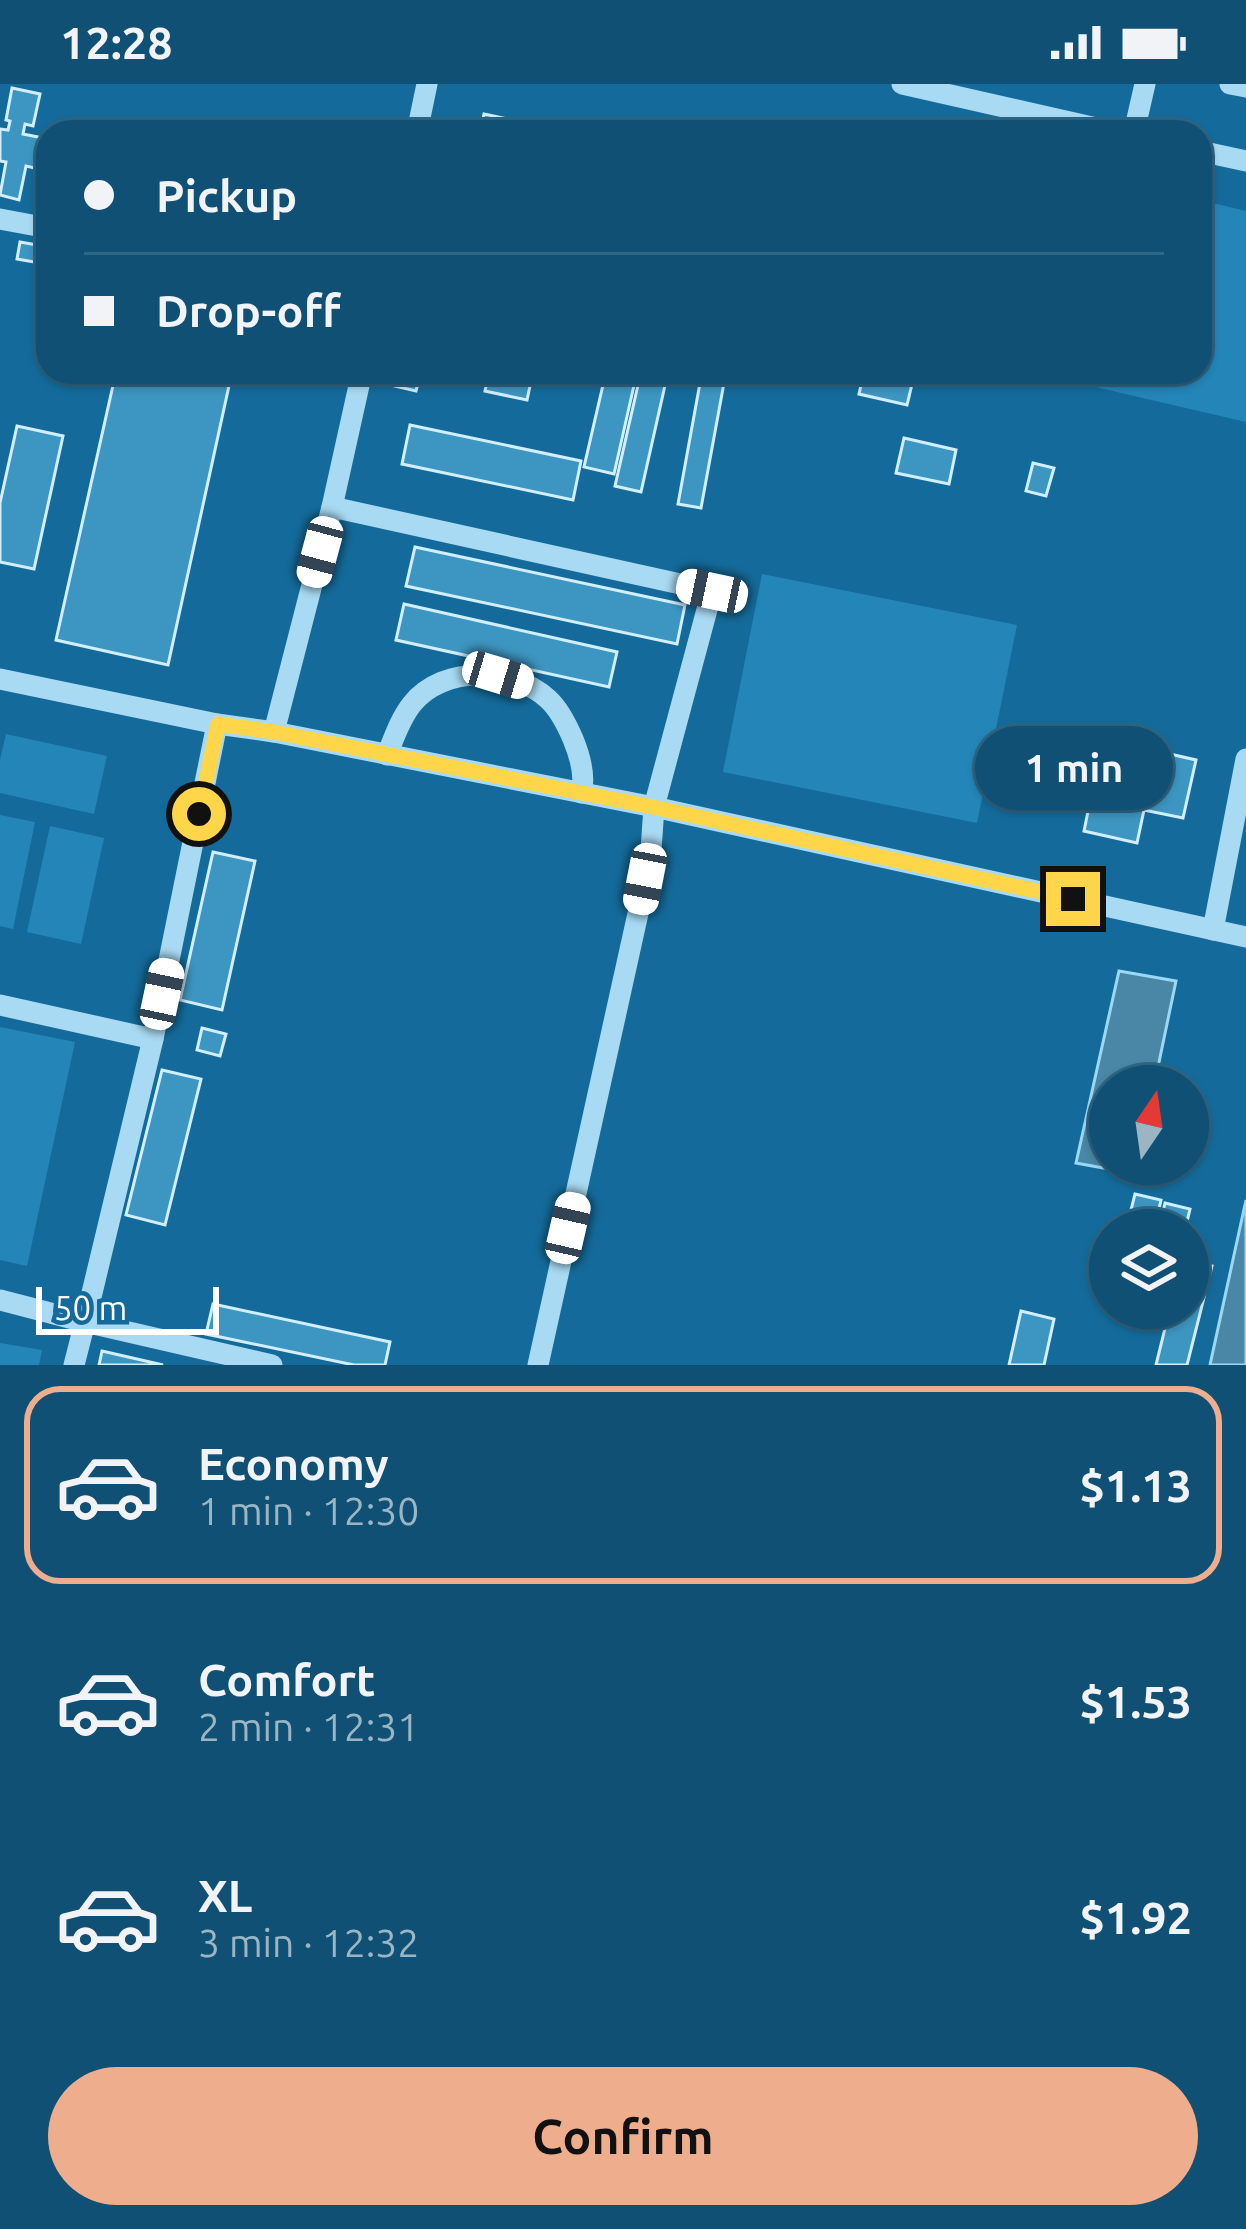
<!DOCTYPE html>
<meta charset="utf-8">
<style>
body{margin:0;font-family:Ubuntu,sans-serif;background:#1d5a7c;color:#f1f3f6;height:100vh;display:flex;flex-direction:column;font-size:45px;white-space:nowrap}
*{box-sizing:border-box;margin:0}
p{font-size:39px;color:#9bb5c5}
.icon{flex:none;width:66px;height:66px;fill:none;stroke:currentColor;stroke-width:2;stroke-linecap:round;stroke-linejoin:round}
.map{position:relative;height:1281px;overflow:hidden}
.details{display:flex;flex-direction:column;background:#0f5074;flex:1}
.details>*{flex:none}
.top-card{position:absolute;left:36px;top:36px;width:1176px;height:264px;border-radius:36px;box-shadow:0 3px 9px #0004,0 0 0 3px #2f6786;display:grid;align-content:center;height:264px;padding:0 48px;background:#0f5074}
.needle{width:78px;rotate:13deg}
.controls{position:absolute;left:1089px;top:981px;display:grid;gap:24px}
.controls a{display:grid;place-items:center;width:120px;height:120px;border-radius:50%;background:#0f5074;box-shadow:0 3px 9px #0004,0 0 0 3px #2f6786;font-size:60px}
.scale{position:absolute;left:36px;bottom:30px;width:183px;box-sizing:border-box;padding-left:12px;border:6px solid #fff;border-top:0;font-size:33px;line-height:42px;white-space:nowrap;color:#fff;-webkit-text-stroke:9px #146b9b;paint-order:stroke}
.end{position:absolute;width:54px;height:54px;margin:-27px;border:15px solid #ffd54a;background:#111;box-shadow:0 0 0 6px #111}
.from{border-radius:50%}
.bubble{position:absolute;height:84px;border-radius:42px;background:#0f5074;box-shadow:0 3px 9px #0004,0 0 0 3px #2f6786;font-size:39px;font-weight:700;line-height:84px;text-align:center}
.car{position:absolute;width:36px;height:72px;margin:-36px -18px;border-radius:15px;box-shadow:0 0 9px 3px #0007;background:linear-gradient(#fff 24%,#345 0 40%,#fff 0 76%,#345 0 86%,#fff 0)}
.top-card b{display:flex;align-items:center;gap:42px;height:114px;font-size:45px}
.top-card b+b{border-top:3px solid #2f6786}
.top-card i{width:30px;height:30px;background:#f1f3f6}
ul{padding:21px 0 0;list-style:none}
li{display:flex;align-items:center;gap:36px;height:198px;margin:0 24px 18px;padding:0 24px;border:6px solid transparent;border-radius:36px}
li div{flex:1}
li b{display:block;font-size:45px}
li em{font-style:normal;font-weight:700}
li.selected{border-color:#eead8d}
li>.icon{width:108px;height:108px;stroke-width:1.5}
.primary-button{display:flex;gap:24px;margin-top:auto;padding:24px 48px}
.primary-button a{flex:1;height:138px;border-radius:72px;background:#eead8d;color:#111;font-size:48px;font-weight:700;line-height:138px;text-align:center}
.status{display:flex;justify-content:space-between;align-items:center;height:84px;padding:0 60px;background:#0f5074;direction:ltr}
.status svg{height:33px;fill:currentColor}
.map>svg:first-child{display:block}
.green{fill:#2485b8}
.water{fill:#4a86a6;stroke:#9bd8f6;stroke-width:3}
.building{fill:#3d95c1;stroke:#d1eefd;stroke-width:3}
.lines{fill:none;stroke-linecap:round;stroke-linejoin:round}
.minor{stroke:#a9daf3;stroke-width:21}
.route{stroke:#ffd54a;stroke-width:15}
</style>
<div class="status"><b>12:28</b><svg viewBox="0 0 49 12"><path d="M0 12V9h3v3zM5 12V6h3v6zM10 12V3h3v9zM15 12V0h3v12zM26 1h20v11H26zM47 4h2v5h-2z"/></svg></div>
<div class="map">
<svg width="1246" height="1281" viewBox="0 0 1246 1281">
<rect width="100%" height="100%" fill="#146b9b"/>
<!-- green -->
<g class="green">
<polygon points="1200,116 1246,127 1246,338 1031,288 1200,288"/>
<polygon points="762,490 1017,541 977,739 723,688"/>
<polygon points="6,650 107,672 94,730 0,709 0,676"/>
<polygon points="0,731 35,738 13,845 0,842"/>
<polygon points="50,742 104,754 81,860 27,848"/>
<polygon points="0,943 75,958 27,1182 0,1176"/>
<polygon points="0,1259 42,1266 39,1281 0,1281"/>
</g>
<!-- water -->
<g class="water">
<polygon points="1119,887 1176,897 1154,1002 1110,1002 1110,1080 1138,1080 1136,1090 1076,1079"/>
<polygon points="1246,1116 1246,1281 1210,1281"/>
</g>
<!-- building -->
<g class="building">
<polygon points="12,4 40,10 33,42 25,40 23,50 48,55 48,87 26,82 19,116 0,111 6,78 0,77 0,45 8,46 10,37 6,36"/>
<polygon points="484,30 569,48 480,48"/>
<polygon points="20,158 43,162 40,179 17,175"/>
<polygon points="116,288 232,288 168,581 56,556"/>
<polygon points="384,288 421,288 416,307 382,299"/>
<polygon points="489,288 533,288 527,316 485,307"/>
<polygon points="606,288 637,288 614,390 584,383"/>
<polygon points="641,288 668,288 641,408 615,402"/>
<polygon points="702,288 726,288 701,424 678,420"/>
<polygon points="864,288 878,288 913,296 907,321 859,310"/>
<polygon points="410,341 581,377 573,416 402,380"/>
<polygon points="17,342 63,352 34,485 0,478 0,419"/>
<polygon points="904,354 956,366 949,400 896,389"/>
<polygon points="1033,379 1054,384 1046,412 1026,407"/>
<polygon points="415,463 685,521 677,560 406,502"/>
<polygon points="404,520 617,568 609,603 396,556"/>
<polygon points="1065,646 1196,676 1183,734 1144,726 1137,759 1084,747 1091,713 1052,705"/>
<polygon points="213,768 255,777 222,926 180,916"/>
<polygon points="202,944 226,950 220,972 197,966"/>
<polygon points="162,986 201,995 165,1141 126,1131"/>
<polygon points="1135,1110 1161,1116 1154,1146 1126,1146"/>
<polygon points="1165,1119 1190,1125 1185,1146 1160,1140"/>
<polygon points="1188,1177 1212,1182 1187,1281 1156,1281 1170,1224 1188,1224"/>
<polygon points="213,1220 390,1258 385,1281 354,1281 206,1250"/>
<polygon points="1021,1227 1054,1235 1044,1281 1009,1281"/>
<polygon points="102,1267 163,1281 99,1281"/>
</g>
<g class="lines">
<!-- minor -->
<g class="minor">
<polyline points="902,0 1114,48"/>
<polyline points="1230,0 1246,3"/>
<polyline points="417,48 427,0"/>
<polyline points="1134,48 1145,0"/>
<polyline points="1200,67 1246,77"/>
<polyline points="0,135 48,144"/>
<polyline points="362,288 332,423 274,648 654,723 1246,853"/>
<polyline points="332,423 712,507 654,723 651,766 639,825 538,1281"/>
<polyline points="0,595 217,640 274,648"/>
<polyline points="217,640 153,955 85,1238 272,1281"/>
<path d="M387 671C394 654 400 635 412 620 443 581 513 583 548 615 559 625 567 641 573 655 580 672 586 692 581 709"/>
<polyline points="1213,846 1246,675"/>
<polyline points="0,921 153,955"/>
<polyline points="0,1216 85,1238 74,1281"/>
</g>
</g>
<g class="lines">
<!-- route -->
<polyline class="route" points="199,730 218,640 274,648 653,723 1073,815"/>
</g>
</svg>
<div class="controls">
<a><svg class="needle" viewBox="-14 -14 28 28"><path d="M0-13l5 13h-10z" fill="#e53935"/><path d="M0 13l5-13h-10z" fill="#9bb5c5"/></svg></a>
<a><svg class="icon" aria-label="layers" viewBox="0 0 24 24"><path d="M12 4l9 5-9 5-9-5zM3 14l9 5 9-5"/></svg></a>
</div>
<div class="scale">50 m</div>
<i class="end from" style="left:199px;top:730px"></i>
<i class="end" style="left:1073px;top:815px"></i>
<div class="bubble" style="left:975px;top:642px;width:198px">1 min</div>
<i class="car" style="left:320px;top:468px;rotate:195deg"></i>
<i class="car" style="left:712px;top:507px;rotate:282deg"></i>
<i class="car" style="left:498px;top:591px;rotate:107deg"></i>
<i class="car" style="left:645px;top:795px;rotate:191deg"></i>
<i class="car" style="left:162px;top:910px;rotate:12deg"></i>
<i class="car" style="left:568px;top:1144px;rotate:13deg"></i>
<div class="top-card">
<b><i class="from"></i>Pickup</b>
<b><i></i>Drop-off</b>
</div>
</div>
<section class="details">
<ul>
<li class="selected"><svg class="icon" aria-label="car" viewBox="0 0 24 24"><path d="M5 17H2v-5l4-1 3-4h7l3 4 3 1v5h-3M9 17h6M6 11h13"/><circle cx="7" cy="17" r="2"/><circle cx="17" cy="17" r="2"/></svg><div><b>Economy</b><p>1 min · 12:30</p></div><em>$1.13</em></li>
<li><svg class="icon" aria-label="car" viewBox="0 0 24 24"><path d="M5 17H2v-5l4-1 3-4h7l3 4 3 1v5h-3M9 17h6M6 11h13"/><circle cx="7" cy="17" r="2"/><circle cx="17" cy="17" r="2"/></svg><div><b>Comfort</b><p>2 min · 12:31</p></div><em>$1.53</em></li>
<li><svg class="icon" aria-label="car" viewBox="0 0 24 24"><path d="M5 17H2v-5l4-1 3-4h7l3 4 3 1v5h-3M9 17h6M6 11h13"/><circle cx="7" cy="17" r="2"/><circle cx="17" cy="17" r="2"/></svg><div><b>XL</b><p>3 min · 12:32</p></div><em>$1.92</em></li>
</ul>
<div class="primary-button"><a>Confirm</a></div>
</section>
